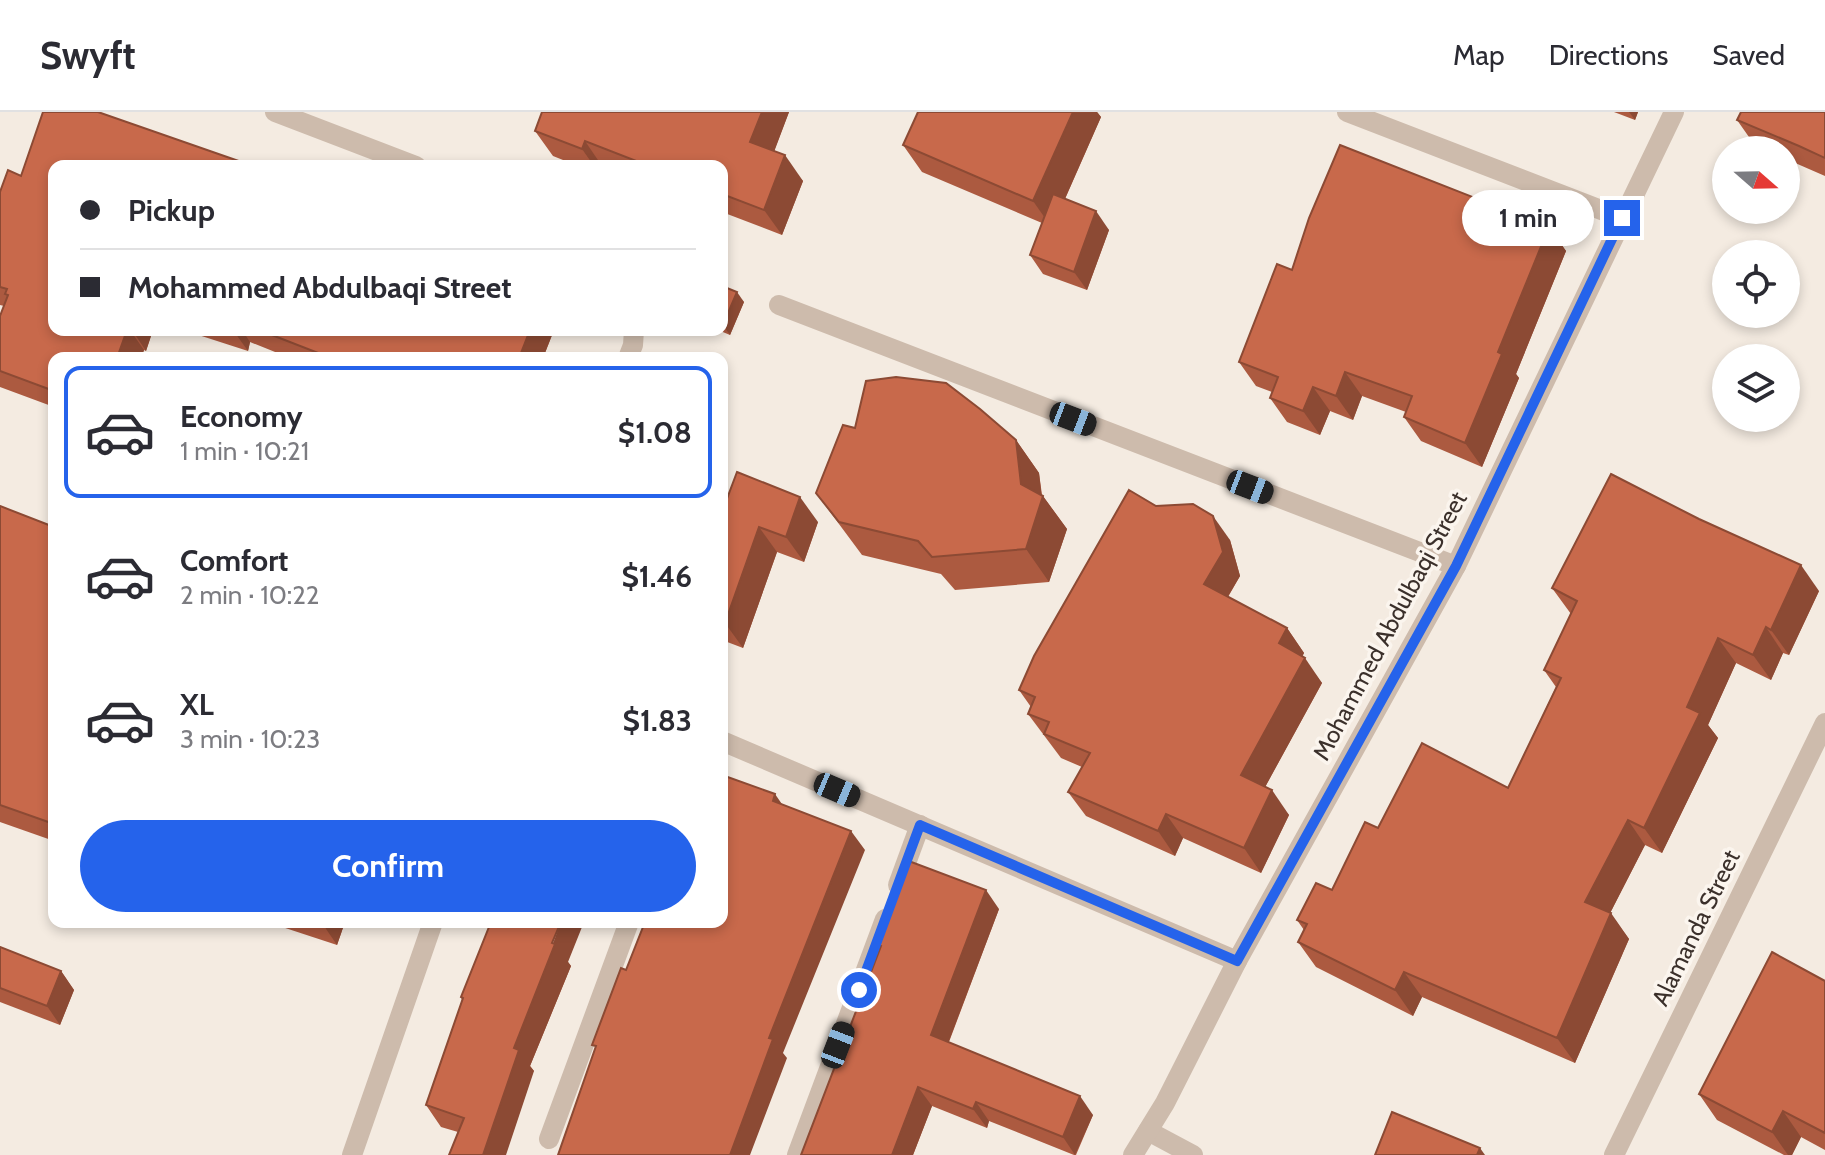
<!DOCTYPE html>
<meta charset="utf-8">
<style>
body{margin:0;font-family:Cabin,sans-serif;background:#f7f7f7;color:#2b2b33;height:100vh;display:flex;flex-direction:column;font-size:30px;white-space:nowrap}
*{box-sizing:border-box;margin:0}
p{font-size:26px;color:#7c7c81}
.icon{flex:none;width:44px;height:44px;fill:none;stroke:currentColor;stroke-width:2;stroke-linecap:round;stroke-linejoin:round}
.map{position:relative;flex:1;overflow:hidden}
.side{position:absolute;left:48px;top:240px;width:680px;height:576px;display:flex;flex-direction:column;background:#fff;border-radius:16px;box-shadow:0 4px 12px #0003}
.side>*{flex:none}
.banner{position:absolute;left:48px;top:48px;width:680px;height:176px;border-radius:16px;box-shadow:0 4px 12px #0003;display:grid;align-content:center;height:176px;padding:0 32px;background:#fff}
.needle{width:52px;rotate:110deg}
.buttons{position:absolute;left:1712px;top:24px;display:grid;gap:16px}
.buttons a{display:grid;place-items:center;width:88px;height:88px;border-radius:50%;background:#fff;box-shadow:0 4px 12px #0003;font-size:40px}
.end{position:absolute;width:36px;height:36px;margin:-18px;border:10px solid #2563eb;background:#fff;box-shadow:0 0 0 4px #fff}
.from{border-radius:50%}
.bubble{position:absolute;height:56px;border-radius:28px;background:#fff;box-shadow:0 4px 12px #0003;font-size:26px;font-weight:700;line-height:56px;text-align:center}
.car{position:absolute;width:24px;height:48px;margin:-24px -12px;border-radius:10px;box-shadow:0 0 6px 2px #0007;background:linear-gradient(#222 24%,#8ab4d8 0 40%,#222 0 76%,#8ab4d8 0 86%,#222 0)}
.banner b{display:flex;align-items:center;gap:28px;height:76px;font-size:30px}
.banner b+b{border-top:2px solid #e1e1e2}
.banner i{width:20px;height:20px;background:#2b2b33}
ul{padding:14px 0 0;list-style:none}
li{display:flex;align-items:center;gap:24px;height:132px;margin:0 16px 12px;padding:0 16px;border:4px solid transparent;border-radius:16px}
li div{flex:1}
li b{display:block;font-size:30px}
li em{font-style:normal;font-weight:700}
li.on{border-color:#2563eb}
li>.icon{width:72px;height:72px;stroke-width:1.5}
.action{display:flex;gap:16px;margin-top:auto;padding:16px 32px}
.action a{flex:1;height:92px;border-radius:48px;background:#2563eb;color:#fff;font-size:32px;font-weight:700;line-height:92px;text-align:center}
header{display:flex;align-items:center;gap:48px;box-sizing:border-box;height:112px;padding:0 40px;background:#fff;border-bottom:2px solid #e1e1e2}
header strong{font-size:38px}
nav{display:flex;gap:44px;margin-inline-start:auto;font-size:28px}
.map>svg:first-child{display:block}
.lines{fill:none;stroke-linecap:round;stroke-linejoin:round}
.minor{stroke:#cdbbac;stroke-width:20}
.wall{fill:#ac5a40}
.shaded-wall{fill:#8c4a34}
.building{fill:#c8694b;stroke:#8c4a34;stroke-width:2}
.route{stroke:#2563eb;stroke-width:10}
.labels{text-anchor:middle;stroke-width:7;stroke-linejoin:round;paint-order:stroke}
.street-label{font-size:24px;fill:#3b302b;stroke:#fbf5ee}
</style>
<header>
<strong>Swyft</strong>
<nav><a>Map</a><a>Directions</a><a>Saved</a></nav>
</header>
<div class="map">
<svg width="1825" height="1043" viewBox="0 0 1825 1043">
<rect width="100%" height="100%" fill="#f4ebe1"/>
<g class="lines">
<!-- minor -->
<g class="minor">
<polyline points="275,0 416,54"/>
<polyline points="1347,0 1622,106"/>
<polyline points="779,193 1456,454"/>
<polyline points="628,246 633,233 634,218"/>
<polyline points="722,629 1237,849"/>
<polyline points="898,773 920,713"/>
<polyline points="1148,1019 1193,1043"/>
<polyline points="549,1027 629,810"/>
<polyline points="352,1043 433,810"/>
<polyline points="797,1043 885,807"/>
<polyline points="1133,1043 1165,991 1237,849 1456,454 1674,0"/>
<polyline points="1614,1043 1825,611"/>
</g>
</g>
<!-- wall -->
<g class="wall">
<polygon points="542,0 789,0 774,39 803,69 782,123 722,100 722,54 578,54 553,44 535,19"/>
<polygon points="918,0 1097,0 1101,5 1065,87 1109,118 1087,178 1043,162 1030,143 1042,111 922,60 903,33"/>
<polygon points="1614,0 1638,0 1635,8"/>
<polygon points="1825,0 1825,64 1786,47 1786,38 1763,38 1756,35 1737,8"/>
<polygon points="0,80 54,218 153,218 146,239 144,238 141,246 54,246 54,295 0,275 0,204 4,194 0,193"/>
<polygon points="1549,115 1566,139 1516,262 1519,266 1482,355 1421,329 1404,305 1406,300 1362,284 1353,308 1330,299 1320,323 1287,310 1270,286 1272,280 1256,274 1239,250 1292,158"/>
<polygon points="722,174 744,190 730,223 718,218 722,218"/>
<polygon points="183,218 554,218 543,246 290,246 250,230 248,239"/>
<polygon points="855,316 1016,328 1039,361 1042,383 1067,417 1049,470 955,478 941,462 862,443 816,381"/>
<polygon points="0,394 54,415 54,729 0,710"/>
<polygon points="1156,394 1230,428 1240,464 1228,485 1287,516 1304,541 1302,545 1322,571 1265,675 1289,703 1261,761 1183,726 1175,744 1086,704 1068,680 1082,655 1061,646 1028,602 1031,595 1019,578"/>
<polygon points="722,400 818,410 804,450 777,440 743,536 722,528"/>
<polygon points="1552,476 1819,479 1789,543 1783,541 1771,568 1736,551 1708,613 1718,626 1662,741 1645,733 1610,801 1629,827 1575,951 1422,885 1413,904 1316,855 1298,830 1304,818 1297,808 1332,778 1378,716 1508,676 1556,575 1544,558 1571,502"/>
<polygon points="999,797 949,930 1093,1003 1076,1043 1074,1043 989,1009 987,1016 932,994 913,1043 879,838 875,831"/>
<polygon points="267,810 345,810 337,833"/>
<polygon points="0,835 61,859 74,878 60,913 0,890"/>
<polygon points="568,850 571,854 530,954 534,959 458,1020 441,1015 426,993 462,888 461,885"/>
<polygon points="1825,869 1825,1038 1801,1025 1792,1043 1784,1043 1717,1008 1699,982"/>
</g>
<!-- shaded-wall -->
<g class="shaded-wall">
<polygon points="762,0 789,0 768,56 750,30"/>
<polygon points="1073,0 1097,0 1101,5 1052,116 1033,89"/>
<polygon points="1629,0 1638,0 1635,8"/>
<polygon points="585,29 602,54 594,54 582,37"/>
<polygon points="785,43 803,69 782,123 764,98"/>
<polygon points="1096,99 1109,118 1087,178 1074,160"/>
<polygon points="1549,115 1566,139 1516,262 1519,266 1482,355 1465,331 1498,240"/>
<polygon points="737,180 744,190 730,223 723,213"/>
<polygon points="127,218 130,218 144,238 141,246 117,246"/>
<polygon points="132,218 153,218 146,239"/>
<polygon points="233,218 242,218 250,230 248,239"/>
<polygon points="530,218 554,218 543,246 519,246"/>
<polygon points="1345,260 1362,284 1353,308 1336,284"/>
<polygon points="1313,275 1330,299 1320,323 1303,299"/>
<polygon points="1016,328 1039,361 1042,387 1043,384 1067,417 1049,470 1026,437 1021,372"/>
<polygon points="800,385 818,410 804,450 786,425"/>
<polygon points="1213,404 1230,428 1240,464 1221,496 1204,472"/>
<polygon points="759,415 777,440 743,536 725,511"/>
<polygon points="1801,453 1819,479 1789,543 1771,518"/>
<polygon points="1766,515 1783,541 1771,568 1753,543"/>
<polygon points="1287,516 1304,541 1296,556 1279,531"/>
<polygon points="1718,526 1736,551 1708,613 1718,626 1662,741 1644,716 1687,595"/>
<polygon points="1305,546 1322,571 1258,688 1241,663"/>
<polygon points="1272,678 1289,703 1261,761 1244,736"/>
<polygon points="775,682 788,701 773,689"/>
<polygon points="1166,702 1183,726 1175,744 1158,719"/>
<polygon points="1628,708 1645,733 1603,815 1585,790"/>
<polygon points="851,719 865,738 783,941 787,946 750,1043 730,1043 769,926"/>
<polygon points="986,778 999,797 944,942 931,923"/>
<polygon points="1611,801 1629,827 1575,951 1557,926"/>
<polygon points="322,810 345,810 337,833 322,811"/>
<polygon points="561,810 584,810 568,850 571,854 530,954 534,959 506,1043 483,1043 514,936"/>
<polygon points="61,859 74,878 60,913 47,894"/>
<polygon points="1404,860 1422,885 1413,904 1395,878"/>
<polygon points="918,975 932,994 913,1043 892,1043"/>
<polygon points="1080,984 1093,1003 1075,1043 1063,1025"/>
<polygon points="976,990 989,1009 987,1016 973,997"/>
<polygon points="1783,999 1801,1025 1792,1043 1788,1043 1772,1020"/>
<polygon points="1480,1036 1485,1043 1477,1043"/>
</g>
<!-- building -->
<g class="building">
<polygon points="43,0 98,0 253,54 54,54 54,218 127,218 117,246 54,246 54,279 0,259 0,204 8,183 5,182 7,177 0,175 0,80 8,58 21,64"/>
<polygon points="542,0 762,0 750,30 785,43 764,98 722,82 722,54 649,54 585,29 582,37 535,19"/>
<polygon points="918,0 1073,0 1033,89 903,33"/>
<polygon points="1741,0 1825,0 1825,46 1799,34 1737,8"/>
<polygon points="1340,33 1549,115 1498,240 1502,242 1465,331 1404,305 1412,284 1345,260 1336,284 1313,275 1303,299 1270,286 1278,265 1239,250 1277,152 1292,158 1309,106"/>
<polygon points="1053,82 1096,99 1074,160 1030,143"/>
<polygon points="722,174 737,180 723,213 722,213"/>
<polygon points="259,218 530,218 519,246 331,246"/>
<polygon points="896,265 946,271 980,297 1016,328 1021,372 1043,384 1026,437 932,445 918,429 839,410 816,381 843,313 855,316 866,269"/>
<polygon points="737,360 800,385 786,425 759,415 725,511 722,510 722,400"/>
<polygon points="1611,362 1699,407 1801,453 1771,518 1766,515 1753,543 1718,526 1687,595 1700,601 1644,716 1628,708 1585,790 1611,801 1557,926 1404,860 1395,878 1298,830 1307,812 1297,808 1316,771 1332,778 1365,710 1378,716 1422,631 1508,676 1561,566 1544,558 1577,489 1552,476"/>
<polygon points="1129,378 1156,394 1193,392 1213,404 1223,440 1204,472 1287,516 1279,531 1305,546 1241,663 1272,678 1244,736 1166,702 1158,719 1068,680 1090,641 1044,622 1049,610 1028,602 1035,585 1019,578 1034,544"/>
<polygon points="0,394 54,415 54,712 0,693"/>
<polygon points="722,663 775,682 773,689 851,719 769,926 773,927 730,1043 558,1043 596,934 592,933 621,856 626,858 645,810 722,810"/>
<polygon points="906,748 986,778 931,923 1080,984 1063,1025 976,990 973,997 918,975 892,1043 801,1043 881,834 875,831"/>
<polygon points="491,810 561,810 552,831 555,832 514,936 519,938 483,1043 449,1043 464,1006 426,993 463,886 461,885"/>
<polygon points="0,835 61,859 47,894 0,876"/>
<polygon points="1772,840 1825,869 1825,1021 1783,999 1772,1020 1699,982"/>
<polygon points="1392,1000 1480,1036 1477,1043 1375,1043"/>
</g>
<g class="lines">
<!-- route -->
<polyline class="route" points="859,878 920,713 1237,849 1456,454 1622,106"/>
</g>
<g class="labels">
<!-- street labels -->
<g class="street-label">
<text transform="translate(1390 514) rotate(-62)" y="8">Mohammed Abdulbaqi Street</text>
<text transform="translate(1696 816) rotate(-64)" y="8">Alamanda Street</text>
</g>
</g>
</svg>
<div class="buttons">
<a><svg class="needle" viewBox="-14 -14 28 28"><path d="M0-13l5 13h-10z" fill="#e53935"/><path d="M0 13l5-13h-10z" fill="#7c7c81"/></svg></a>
<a><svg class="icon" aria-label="locate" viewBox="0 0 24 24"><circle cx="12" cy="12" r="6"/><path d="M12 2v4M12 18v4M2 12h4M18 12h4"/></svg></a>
<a><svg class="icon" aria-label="layers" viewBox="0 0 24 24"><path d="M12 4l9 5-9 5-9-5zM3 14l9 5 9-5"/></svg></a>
</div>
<i class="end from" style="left:859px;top:878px"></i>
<i class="end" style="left:1622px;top:106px"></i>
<div class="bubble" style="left:1462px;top:78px;width:132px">1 min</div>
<i class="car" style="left:1073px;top:307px;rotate:111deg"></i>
<i class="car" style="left:1250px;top:375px;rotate:111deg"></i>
<i class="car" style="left:837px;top:678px;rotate:113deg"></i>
<i class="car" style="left:838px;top:933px;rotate:21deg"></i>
<div class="banner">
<b><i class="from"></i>Pickup</b>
<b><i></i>Mohammed Abdulbaqi Street</b>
</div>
<section class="side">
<ul>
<li class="on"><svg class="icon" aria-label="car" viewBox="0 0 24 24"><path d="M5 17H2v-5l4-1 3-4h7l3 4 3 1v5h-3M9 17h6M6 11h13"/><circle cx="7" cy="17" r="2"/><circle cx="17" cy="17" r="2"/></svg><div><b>Economy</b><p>1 min · 10:21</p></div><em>$1.08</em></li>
<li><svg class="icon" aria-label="car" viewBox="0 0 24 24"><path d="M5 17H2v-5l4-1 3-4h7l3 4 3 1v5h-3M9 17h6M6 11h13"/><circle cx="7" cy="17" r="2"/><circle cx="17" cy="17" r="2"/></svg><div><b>Comfort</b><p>2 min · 10:22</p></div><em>$1.46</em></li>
<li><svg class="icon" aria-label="car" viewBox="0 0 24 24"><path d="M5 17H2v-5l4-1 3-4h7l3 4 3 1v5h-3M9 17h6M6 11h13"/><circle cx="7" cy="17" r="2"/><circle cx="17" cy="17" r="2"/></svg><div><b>XL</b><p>3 min · 10:23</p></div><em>$1.83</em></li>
</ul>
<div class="action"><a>Confirm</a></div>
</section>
</div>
